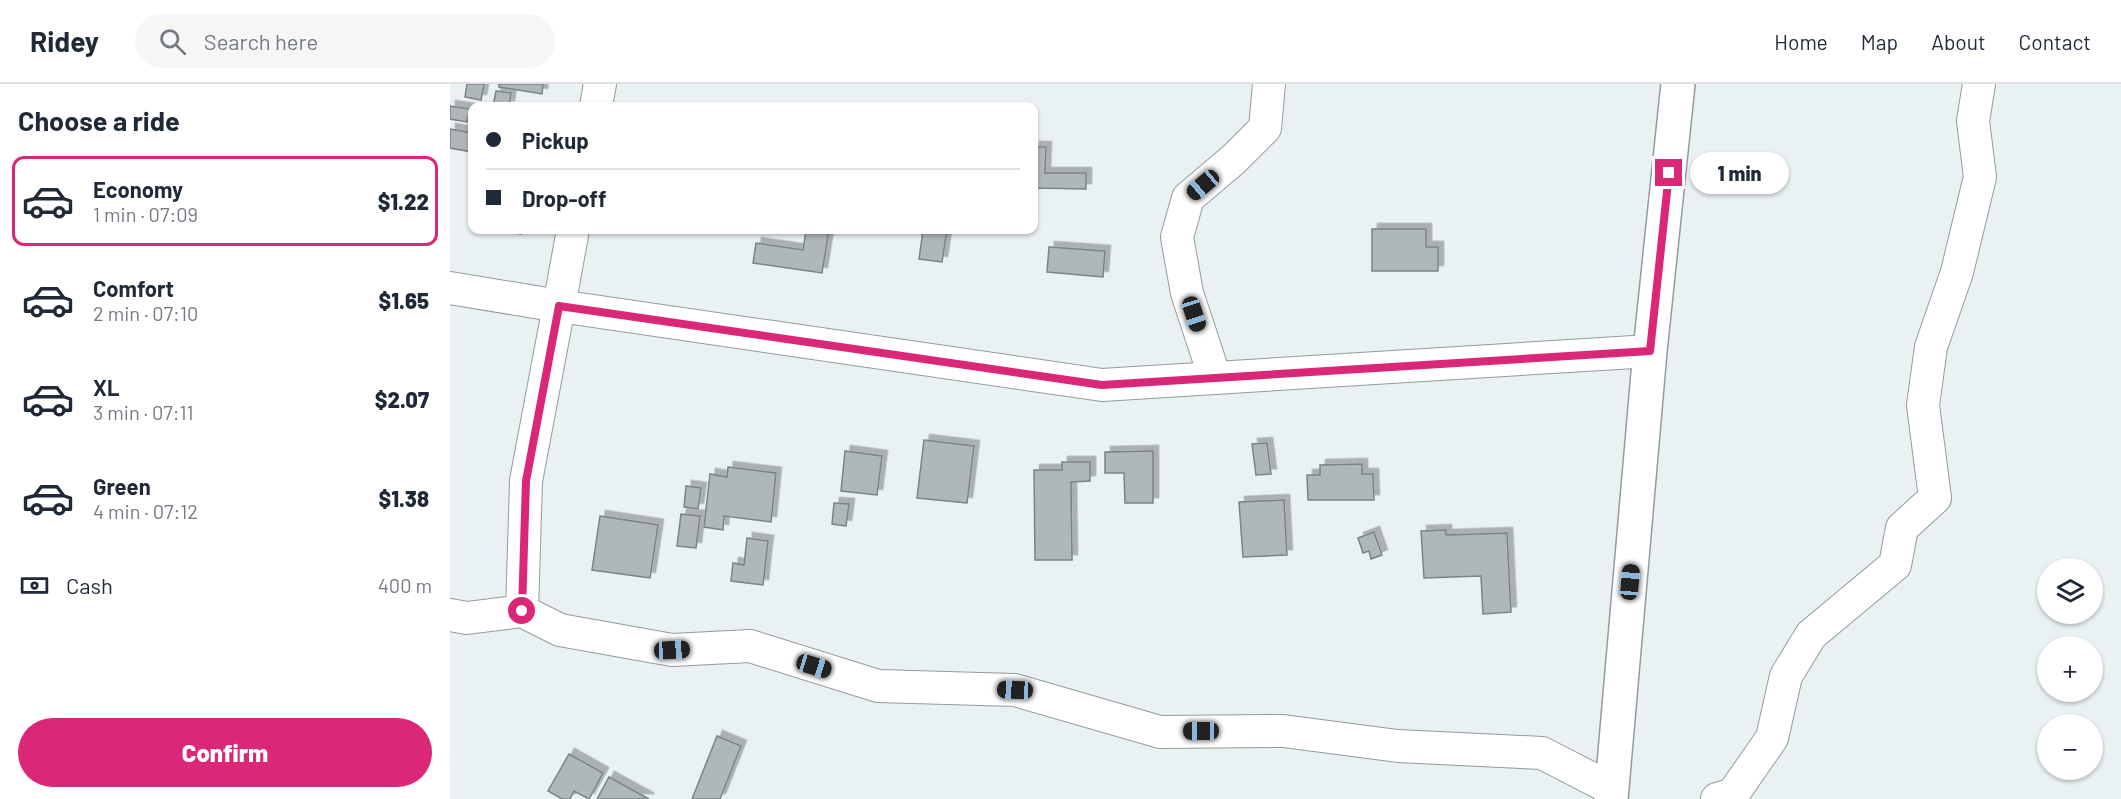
<!DOCTYPE html>
<meta charset="utf-8">
<style>
body{margin:0;font-family:Barlow,sans-serif;background:#f6f6f7;color:#1f2937;height:100vh;display:flex;flex-direction:column;font-size:22px;white-space:nowrap}
*{box-sizing:border-box;margin:0}
p{font-size:20px;color:#747a83}
.icon{flex:none;width:33px;height:33px;fill:none;stroke:currentColor;stroke-width:2;stroke-linecap:round;stroke-linejoin:round}
.map{position:relative;flex:1;overflow:hidden}
.sheet{display:flex;flex-direction:column;background:#fff;width:450px}
.sheet>*{flex:none}
.hud{position:absolute;left:18px;top:18px;width:570px;height:132px;border-radius:12px;box-shadow:0 2px 4px #0004;display:grid;align-content:center;height:132px;padding:0 18px;background:#fff}
.fabs{position:absolute;left:1587px;top:474px;display:grid;gap:12px}
.fabs a{display:grid;place-items:center;width:66px;height:66px;border-radius:50%;background:#fff;box-shadow:0 2px 4px #0004;font-size:30px}
.end{position:absolute;width:27px;height:27px;margin:-14px;border:8px solid #db2777;background:#fff;box-shadow:0 0 0 3px #fff}
.from{border-radius:50%}
.bubble{position:absolute;height:42px;border-radius:21px;background:#fff;box-shadow:0 2px 4px #0004;font-size:20px;font-weight:800;line-height:42px;text-align:center}
.car{position:absolute;width:18px;height:36px;margin:-18px -9px;border-radius:8px;box-shadow:0 0 4px 2px #0007;background:linear-gradient(#222 24%,#8ab4d8 0 40%,#222 0 76%,#8ab4d8 0 86%,#222 0)}
.hud b{display:flex;align-items:center;gap:21px;height:57px;font-size:22px}
.hud b+b{border-top:2px solid #e0e1e3}
.hud i{width:15px;height:15px;background:#1f2937}
ul{padding:0;list-style:none}
li{display:flex;align-items:center;gap:18px;height:90px;margin:0 12px 9px;padding:0 6px;border:3px solid transparent;border-radius:12px}
li div{flex:1}
li b{display:block;font-size:22px}
li em{font-style:normal;font-weight:800}
li.selected{border-color:#db2777}
li>.icon{width:54px;height:54px;stroke-width:1.5}
h2{padding:0 18px;font-size:27px;line-height:72px}
.pay{display:flex;align-items:center;gap:15px;height:66px;padding:0 18px;font-size:22px}
.pay p{margin-inline-start:auto}
.primary-button{display:flex;gap:12px;margin-top:auto;padding:12px 18px}
.primary-button a{flex:1;height:69px;border-radius:36px;background:#db2777;color:#fff;font-size:24px;font-weight:800;line-height:69px;text-align:center}
header{display:flex;align-items:center;gap:36px;box-sizing:border-box;height:84px;padding:0 30px;background:#fff;border-bottom:2px solid #e0e1e3}
header strong{font-size:28px}
nav{display:flex;gap:33px;margin-inline-start:auto;font-size:21px}
.search{width:420px;height:54px;background:#f6f6f7;display:flex;align-items:center;gap:15px;box-sizing:border-box;padding:0 21px;border-radius:33px;color:#747a83;font-size:22px}
main{display:flex;flex:1;min-height:0}
.map>svg:first-child{display:block}
.building{fill:#afb7b9;stroke:#7c8385;stroke-width:1.5;filter:url(#shadow)}
.lines{fill:none;stroke-linecap:round;stroke-linejoin:round}
.minor-casing{stroke:#939b9c;stroke-width:34}
.tertiary-casing{stroke:#939b9c;stroke-width:36}
.minor{stroke:#fff;stroke-width:32}
.tertiary{stroke:#fff;stroke-width:33}
.route{stroke:#db2777;stroke-width:8}
</style>
<header>
<strong>Ridey</strong>
<div class="search"><svg class="icon" aria-label="search" viewBox="0 0 24 24"><circle cx="10" cy="10" r="6"/><path d="M15 15l6 6"/></svg>Search here</div>
<nav><a>Home</a><a>Map</a><a>About</a><a>Contact</a></nav>
</header>
<main>
<section class="sheet">
<h2>Choose a ride</h2>
<ul>
<li class="selected"><svg class="icon" aria-label="car" viewBox="0 0 24 24"><path d="M5 17H2v-5l4-1 3-4h7l3 4 3 1v5h-3M9 17h6M6 11h13"/><circle cx="7" cy="17" r="2"/><circle cx="17" cy="17" r="2"/></svg><div><b>Economy</b><p>1 min · 07:09</p></div><em>$1.22</em></li>
<li><svg class="icon" aria-label="car" viewBox="0 0 24 24"><path d="M5 17H2v-5l4-1 3-4h7l3 4 3 1v5h-3M9 17h6M6 11h13"/><circle cx="7" cy="17" r="2"/><circle cx="17" cy="17" r="2"/></svg><div><b>Comfort</b><p>2 min · 07:10</p></div><em>$1.65</em></li>
<li><svg class="icon" aria-label="car" viewBox="0 0 24 24"><path d="M5 17H2v-5l4-1 3-4h7l3 4 3 1v5h-3M9 17h6M6 11h13"/><circle cx="7" cy="17" r="2"/><circle cx="17" cy="17" r="2"/></svg><div><b>XL</b><p>3 min · 07:11</p></div><em>$2.07</em></li>
<li><svg class="icon" aria-label="car" viewBox="0 0 24 24"><path d="M5 17H2v-5l4-1 3-4h7l3 4 3 1v5h-3M9 17h6M6 11h13"/><circle cx="7" cy="17" r="2"/><circle cx="17" cy="17" r="2"/></svg><div><b>Green</b><p>4 min · 07:12</p></div><em>$1.38</em></li>
</ul>
<div class="pay"><svg class="icon" aria-label="cash" viewBox="0 0 24 24"><path d="M3 7h18v10H3z"/><circle cx="12" cy="12" r="2"/></svg>Cash<p>400 m</p></div>
<div class="primary-button"><a>Confirm</a></div>
</section>
<div class="map">
<svg width="1671" height="715" viewBox="0 0 1671 715">
<defs>
<filter id="shadow"><feDropShadow dx="5.5" dy="-5.5" stdDeviation="0" flood-color="#0004"/></filter>
</defs>
<rect width="100%" height="100%" fill="#e9f1f3"/>
<!-- building -->
<g class="building">
<polygon points="17,0 34,0 31,16 15,13"/>
<polygon points="49,0 93,0 92,10 49,3"/>
<polygon points="46,7 61,9 59,22 43,22"/>
<polygon points="0,22 20,25 17,38 0,35"/>
<polygon points="0,45 22,49 22,68 0,64"/>
<polygon points="584,63 596,63 595,89 636,89 636,105 584,104"/>
<polygon points="922,145 976,145 976,163 988,163 988,187 922,187"/>
<polygon points="43,146 71,146 71,150"/>
<polygon points="356,146 379,146 372,189 303,179 306,159 353,166"/>
<polygon points="473,146 497,146 492,178 469,175"/>
<polygon points="599,163 655,167 653,193 597,188"/>
<polygon points="474,356 524,362 517,419 467,414"/>
<polygon points="817,359 821,390 806,391 802,360"/>
<polygon points="395,367 432,372 427,411 391,407"/>
<polygon points="703,367 703,419 675,419 674,389 655,389 655,368"/>
<polygon points="612,378 640,378 640,397 621,398 622,476 585,476 584,386 612,386"/>
<polygon points="912,380 912,390 923,390 924,416 858,416 857,391 870,391 870,381"/>
<polygon points="278,383 326,389 321,438 274,432 273,446 254,443 260,390 277,393"/>
<polygon points="236,402 251,404 248,425 234,423"/>
<polygon points="834,416 837,471 793,473 789,418"/>
<polygon points="384,419 399,420 396,442 382,440"/>
<polygon points="231,430 250,432 246,464 227,462"/>
<polygon points="150,432 208,441 200,494 142,486"/>
<polygon points="996,446 996,451 1057,449 1061,528 1033,530 1031,492 974,494 971,447"/>
<polygon points="924,448 932,471 921,475 919,467 913,469 908,454"/>
<polygon points="297,454 318,457 313,501 281,497 283,479 294,481"/>
<polygon points="267,652 291,662 270,715 242,715"/>
<polygon points="119,670 153,689 139,715 124,707 120,715 112,715 98,707"/>
<polygon points="159,693 199,715 147,715"/>
</g>
<g class="lines">
<!-- minor casing -->
<g class="minor-casing">
<g id="minor">
<polyline points="146,22 150,0"/>
<polyline points="0,204 109,222 123,146"/>
<polyline points="765,294 737,209 727,153 738,114 784,75 815,44 819,0"/>
<polyline points="72,527 76,397 109,222 652,301 1200,267"/>
<polyline points="0,531 17,534 72,527 110,546 222,566 300,562 428,602 565,606 710,648 833,647 948,662 1092,669 1162,705"/>
<polyline points="1267,715 1283,710 1322,654 1336,592 1361,551 1445,481 1452,444 1485,414 1473,321 1481,263 1507,188 1530,93 1523,37 1529,0"/>
</g>
</g>
<!-- tertiary casing -->
<g class="tertiary-casing">
<polyline id="tertiary" points="1161,715 1200,267 1228,0"/>
</g>
<!-- minor -->
<use href="#minor" class="minor"/>
<!-- tertiary -->
<use href="#tertiary" class="tertiary"/>
</g>
<g class="lines">
<!-- route -->
<polyline class="route" points="72,527 76,397 109,222 652,301 1200,267 1219,89"/>
</g>
</svg>
<div class="fabs">
<a><svg class="icon" aria-label="layers" viewBox="0 0 24 24"><path d="M12 4l9 5-9 5-9-5zM3 14l9 5 9-5"/></svg></a>
<a>+</a>
<a>−</a>
</div>
<i class="end from" style="left:72px;top:527px"></i>
<i class="end" style="left:1219px;top:89px"></i>
<div class="bubble" style="left:1240px;top:68px;width:99px">1 min</div>
<i class="car" style="left:753px;top:101px;rotate:230deg"></i>
<i class="car" style="left:744px;top:230px;rotate:162deg"></i>
<i class="car" style="left:1180px;top:498px;rotate:5deg"></i>
<i class="car" style="left:222px;top:566px;rotate:87deg"></i>
<i class="car" style="left:364px;top:582px;rotate:107deg"></i>
<i class="car" style="left:565px;top:606px;rotate:272deg"></i>
<i class="car" style="left:751px;top:647px;rotate:270deg"></i>
<div class="hud">
<b><i class="from"></i>Pickup</b>
<b><i></i>Drop-off</b>
</div>
</div>
</main>
